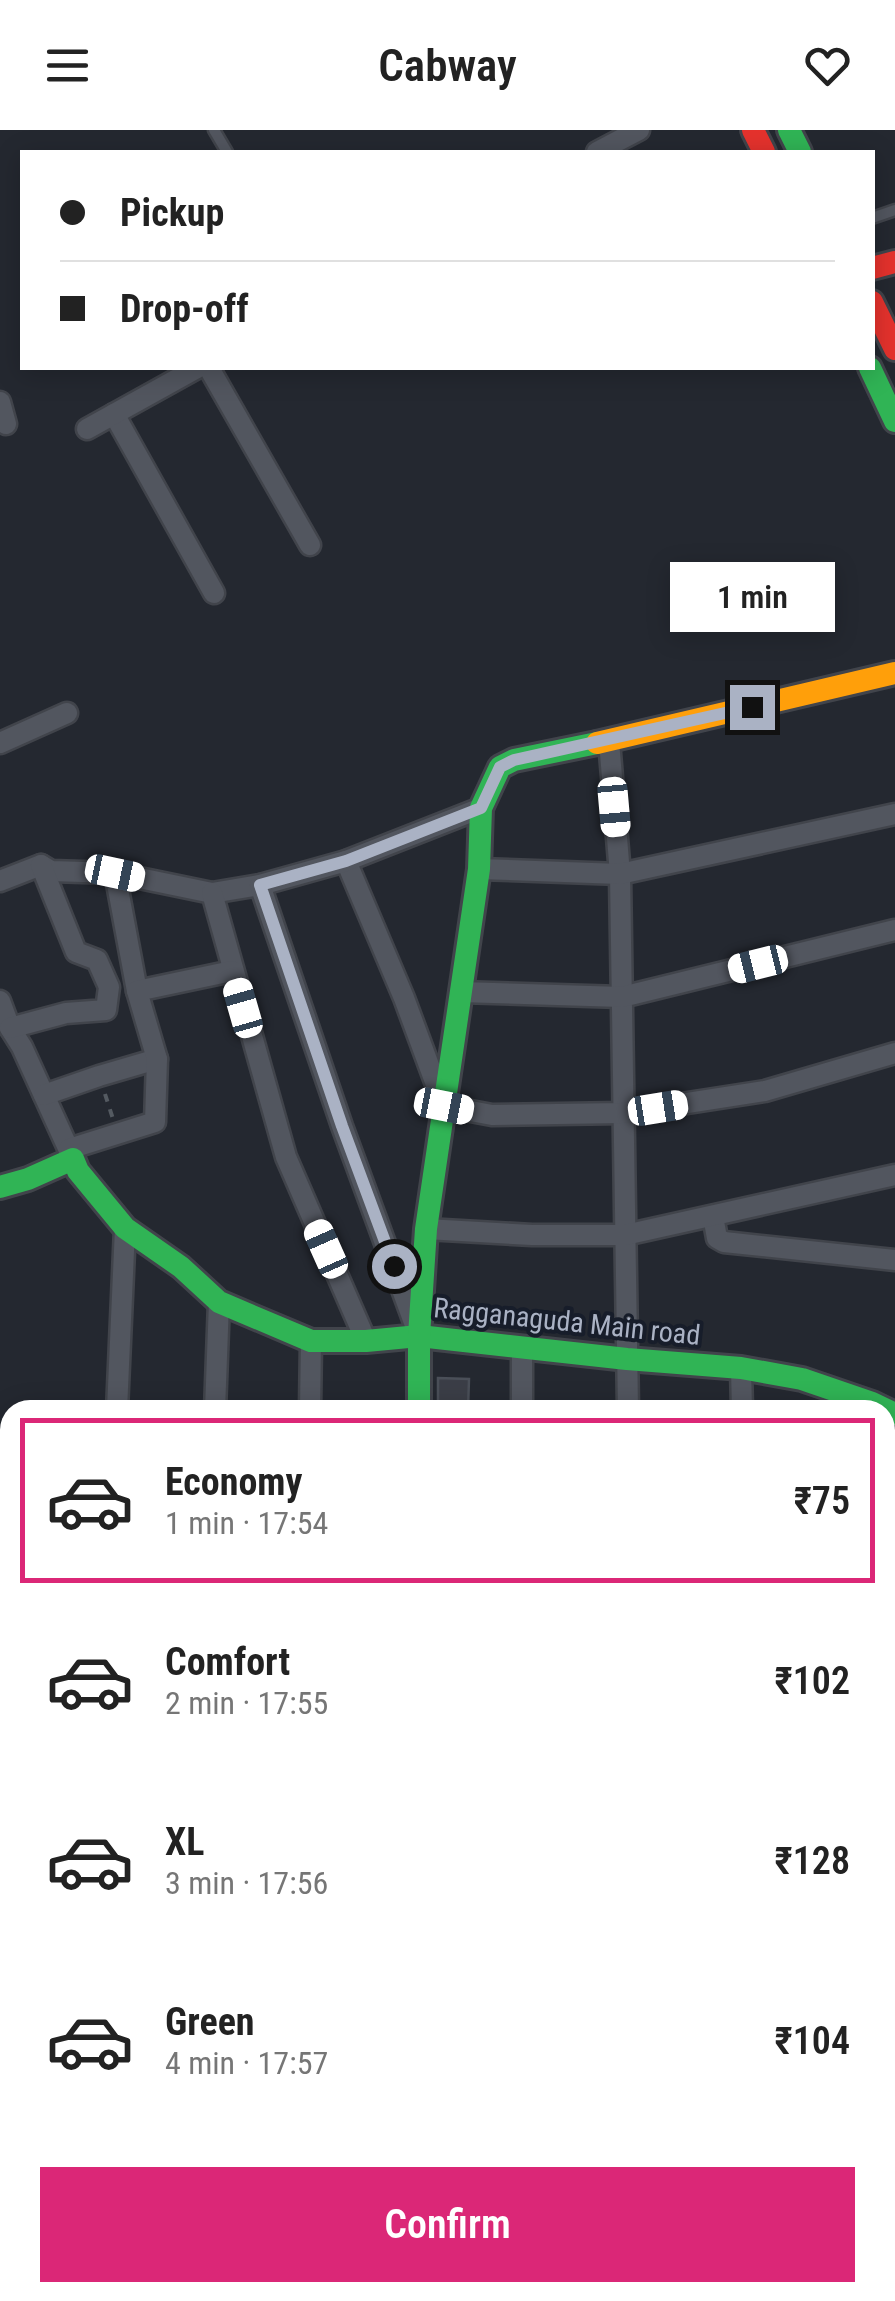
<!DOCTYPE html>
<meta charset="utf-8">
<style>
body{margin:0;font-family:"Roboto Condensed",sans-serif;background:#f2f2f2;color:#222;height:100vh;display:flex;flex-direction:column;font-size:38px;white-space:nowrap}
*{box-sizing:border-box;margin:0}
p{font-size:32px;color:#767676}
.icon{flex:none;width:55px;height:55px;fill:none;stroke:currentColor;stroke-width:2;stroke-linecap:round;stroke-linejoin:round}
.map{position:relative;flex:1;overflow:hidden}
.sheet{position:absolute;left:0px;top:1270px;width:895px;height:902px;display:flex;flex-direction:column;background:#fff;border-radius:30px 30px 0 0;box-shadow:0 5px 25px #0003}
.sheet>*{flex:none}
.top-card{position:absolute;left:20px;top:20px;width:855px;height:220px;border-radius:0px;box-shadow:0 5px 25px #0003;display:grid;align-content:center;height:220px;padding:0 40px;background:#fff}
.end{position:absolute;width:45px;height:45px;margin:-22px;border:12px solid #aab2c4;background:#111;box-shadow:0 0 0 5px #111}
.from{border-radius:50%}
.bubble{position:absolute;height:70px;border-radius:0px;background:#fff;box-shadow:0 5px 25px #0003;font-size:32px;font-weight:600;line-height:70px;text-align:center}
.car{position:absolute;width:30px;height:60px;margin:-30px -15px;border-radius:12px;box-shadow:0 0 8px 2px #0007;background:linear-gradient(#fff 24%,#345 0 40%,#fff 0 76%,#345 0 86%,#fff 0)}
.top-card b{display:flex;align-items:center;gap:35px;height:95px;font-size:38px}
.top-card b+b{border-top:2px solid #e0e0e0}
.top-card i{width:25px;height:25px;background:#222}
ul{padding:18px 0 0;list-style:none}
li{display:flex;align-items:center;gap:30px;height:165px;margin:0 20px 15px;padding:0 20px;border:5px solid transparent;border-radius:0px}
li div{flex:1}
li b{display:block;font-size:38px}
li em{font-style:normal;font-weight:600}
li.current{border-color:#db2777}
li>.icon{width:90px;height:90px;stroke-width:1.5}
.cta{display:flex;gap:20px;margin-top:auto;padding:20px 40px}
.cta a{flex:1;height:115px;border-radius:0px;background:#db2777;color:#fff;font-size:40px;font-weight:600;line-height:115px;text-align:center}
header{display:flex;justify-content:space-between;align-items:center;height:130px;padding:0 40px;background:#fff;font-size:45px;font-weight:600}
.map>svg:first-child{display:block}
.building{fill:#3b3e47;stroke:#4a4f58;stroke-width:2.5}
.lines{fill:none;stroke-linecap:round;stroke-linejoin:round}
.lane-casing{stroke:#41444b;stroke-width:15}
.street-casing{stroke:#41444b;stroke-width:25}
.fast-casing{stroke:#41444b;stroke-width:28}
.slow-casing{stroke:#41444b;stroke-width:28}
.jam-casing{stroke:#41444b;stroke-width:28}
.path{stroke:#545a61;stroke-width:4;stroke-dasharray:8 8;stroke-linecap:butt}
.lane{stroke:#52565f;stroke-width:10}
.street{stroke:#52565f;stroke-width:20}
.fast{stroke:#30b455;stroke-width:22}
.slow{stroke:#ff9f0a;stroke-width:22}
.jam{stroke:#e5322d;stroke-width:22}
.route{stroke:#aab2c4;stroke-width:12}
.labels{text-anchor:middle;stroke-width:8;stroke-linejoin:round;paint-order:stroke}
.street-label{font-size:28px;fill:#aab2c4;stroke:#171d2a}
</style>
<header><svg class="icon" aria-label="menu" viewBox="0 0 24 24"><path d="M4 6h16M4 12h16M4 18h16"/></svg>Cabway<svg class="icon" aria-label="heart" viewBox="0 0 24 24"><path d="M12 20l-8-8c-3-5 5-10 8-4 3-6 11-1 8 4z"/></svg></header>
<div class="map">
<svg width="895" height="2171" viewBox="0 0 895 2171">
<rect width="100%" height="100%" fill="#242830"/>
<!-- building -->
<polygon class="building" points="438,1248 469,1249 468,1280 438,1280"/>
<g class="lines">
<!-- lane casing -->
<g class="lane-casing">
<g id="lane">
<polyline points="214,0 227,22"/>
<polyline points="872,88 895,80"/>
<polyline points="895,1952 887,2038 895,2055"/>
</g>
</g>
<!-- street casing -->
<g class="street-casing">
<g id="street">
<polyline points="597,22 639,0"/>
<polyline points="209,238 310,415"/>
<polyline points="0,272 6,294"/>
<polyline points="114,284 214,463"/>
<polyline points="87,299 197,238"/>
<polyline points="609,611 620,744 628,1280"/>
<polyline points="0,613 67,583"/>
<polyline points="346,731 404,868 444,976 492,985 623,983 765,961 895,923"/>
<polyline points="479,739 620,744 895,684"/>
<polyline points="115,743 137,861"/>
<polyline points="0,751 41,735 51,741 115,743 212,763 260,755 346,731 481,678"/>
<polyline points="260,755 342,996 415,1195"/>
<polyline points="212,763 286,1027 366,1211"/>
<polyline points="460,862 622,867 895,800"/>
<polyline points="0,871 10,898 22,917 73,1029"/>
<polyline points="10,898 66,883 106,880 109,857 97,830 76,822 41,735"/>
<polyline points="44,965 99,946 157,929"/>
<polyline points="69,1019 155,992 157,929 137,861 232,841"/>
<polyline points="713,1086 717,1108 724,1112 895,1130"/>
<polyline points="426,1099 532,1105 625,1105 895,1045"/>
<polyline points="522,1219 522,1280"/>
<polyline points="741,1238 742,1280"/>
<polyline points="117,1280 125,1098"/>
<polyline points="215,1280 219,1172"/>
<polyline points="310,1280 311,1211"/>
<polyline points="214,2162 214,2171"/>
<polyline points="432,2162 432,2171"/>
<polyline points="533,2162 533,2171"/>
<polyline points="640,2162 640,2171"/>
<polyline points="821,2162 821,2171"/>
<polyline points="338,2171 338,2162"/>
<polyline points="741,2171 741,2162"/>
</g>
</g>
<!-- fast casing -->
<g class="fast-casing">
<g id="fast">
<polyline points="789,0 800,22"/>
<polyline points="870,238 895,291"/>
<polyline points="0,1057 28,1049 73,1029 78,1041 125,1098 181,1137 219,1172 311,1211 366,1211 419,1206 627,1229 741,1238 802,1249 872,1273 895,1284"/>
<polyline points="419,1280 419,1206 426,1099 479,739 481,678 500,637 514,630 597,613"/>
</g>
</g>
<!-- slow casing -->
<g class="slow-casing">
<polyline id="slow" points="597,613 895,543"/>
</g>
<!-- jam casing -->
<g class="jam-casing">
<g id="jam">
<polyline points="753,0 764,22"/>
<polyline points="872,138 895,132"/>
<polyline points="872,172 895,219"/>
</g>
</g>
<!-- path -->
<polyline class="path" points="105,964 113,989"/>
<!-- lane -->
<use href="#lane" class="lane"/>
<!-- street -->
<use href="#street" class="street"/>
<!-- fast -->
<use href="#fast" class="fast"/>
<!-- slow -->
<use href="#slow" class="slow"/>
<!-- jam -->
<use href="#jam" class="jam"/>
</g>
<g class="lines">
<!-- route -->
<polyline class="route" points="394,1136 342,996 260,755 346,731 481,678 500,637 514,630 752,577"/>
</g>
<g class="labels">
<!-- street labels -->
<g class="street-label">
<text transform="translate(567 1191) rotate(6)" y="10">Ragganaguda Main road</text>
</g>
</g>
</svg>
<i class="end from" style="left:394px;top:1136px"></i>
<i class="end" style="left:752px;top:577px"></i>
<div class="bubble" style="left:670px;top:432px;width:165px">1 min</div>
<i class="car" style="left:614px;top:677px;rotate:175deg"></i>
<i class="car" style="left:115px;top:743px;rotate:102deg"></i>
<i class="car" style="left:758px;top:834px;rotate:256deg"></i>
<i class="car" style="left:243px;top:878px;rotate:344deg"></i>
<i class="car" style="left:444px;top:976px;rotate:101deg"></i>
<i class="car" style="left:658px;top:978px;rotate:81deg"></i>
<i class="car" style="left:326px;top:1119px;rotate:336deg"></i>
<div class="top-card">
<b><i class="from"></i>Pickup</b>
<b><i></i>Drop-off</b>
</div>
<section class="sheet">
<ul>
<li class="current"><svg class="icon" aria-label="car" viewBox="0 0 24 24"><path d="M5 17H2v-5l4-1 3-4h7l3 4 3 1v5h-3M9 17h6M6 11h13"/><circle cx="7" cy="17" r="2"/><circle cx="17" cy="17" r="2"/></svg><div><b>Economy</b><p>1 min · 17:54</p></div><em>₹75</em></li>
<li><svg class="icon" aria-label="car" viewBox="0 0 24 24"><path d="M5 17H2v-5l4-1 3-4h7l3 4 3 1v5h-3M9 17h6M6 11h13"/><circle cx="7" cy="17" r="2"/><circle cx="17" cy="17" r="2"/></svg><div><b>Comfort</b><p>2 min · 17:55</p></div><em>₹102</em></li>
<li><svg class="icon" aria-label="car" viewBox="0 0 24 24"><path d="M5 17H2v-5l4-1 3-4h7l3 4 3 1v5h-3M9 17h6M6 11h13"/><circle cx="7" cy="17" r="2"/><circle cx="17" cy="17" r="2"/></svg><div><b>XL</b><p>3 min · 17:56</p></div><em>₹128</em></li>
<li><svg class="icon" aria-label="car" viewBox="0 0 24 24"><path d="M5 17H2v-5l4-1 3-4h7l3 4 3 1v5h-3M9 17h6M6 11h13"/><circle cx="7" cy="17" r="2"/><circle cx="17" cy="17" r="2"/></svg><div><b>Green</b><p>4 min · 17:57</p></div><em>₹104</em></li>
</ul>
<div class="cta"><a>Confirm</a></div>
</section>
</div>
